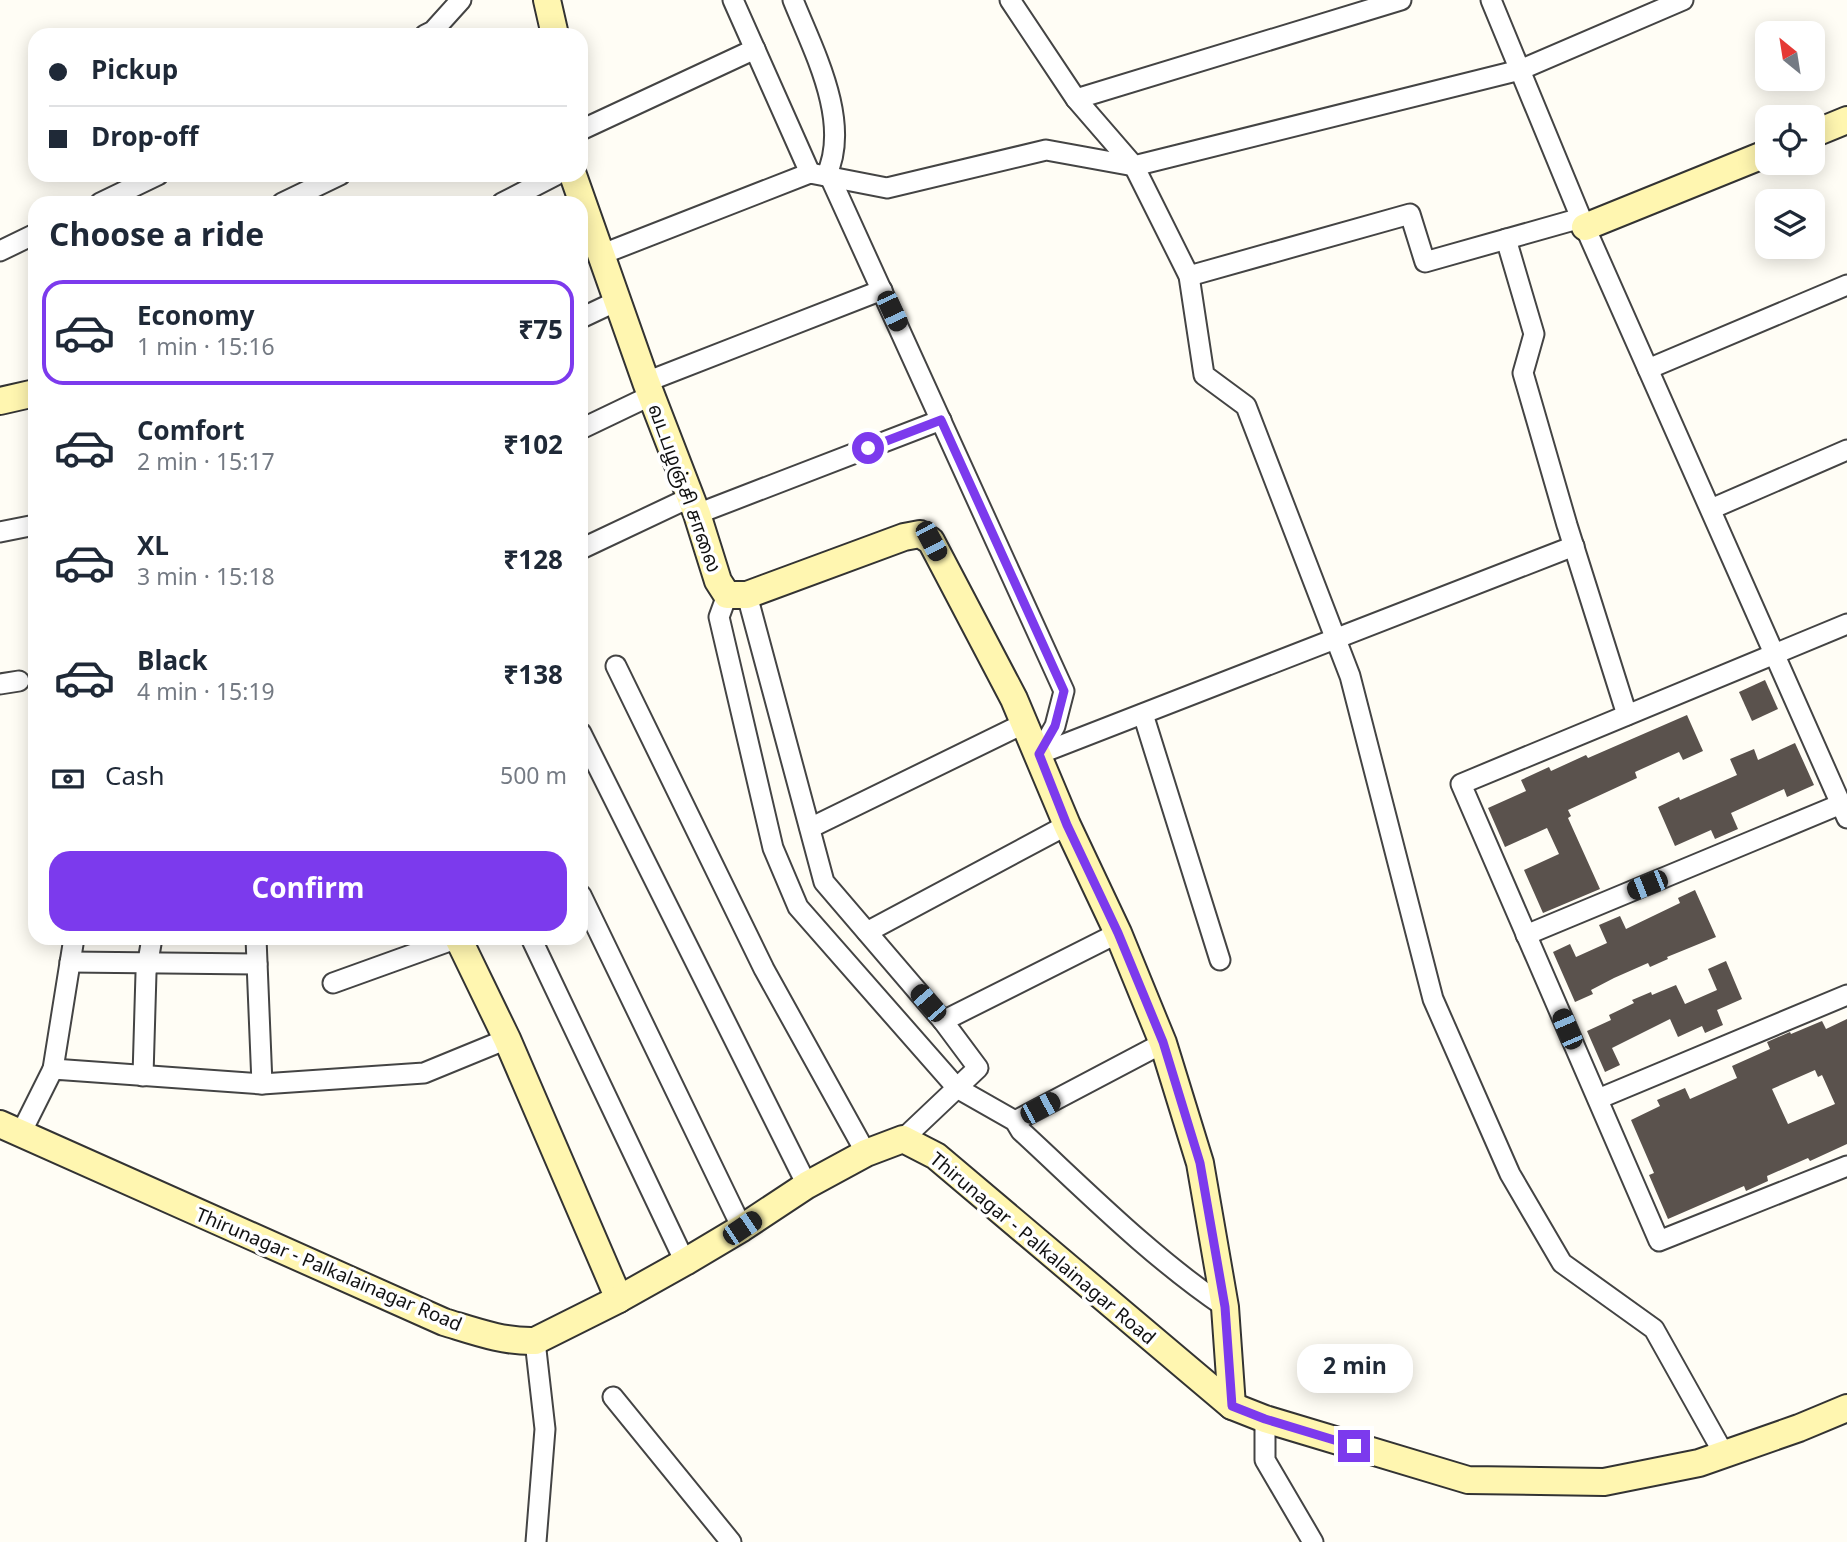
<!DOCTYPE html>
<meta charset="utf-8">
<style>
body{margin:0;font-family:Georgia,"Noto Sans Tamil",serif;background:#f6f6f7;color:#1f2937;height:100vh;display:flex;flex-direction:column;font-size:26px;white-space:nowrap}
*{box-sizing:border-box;margin:0}
p{font-size:23px;color:#747a83}
.icon{flex:none;width:38px;height:38px;fill:none;stroke:currentColor;stroke-width:2;stroke-linecap:round;stroke-linejoin:round}
.map{position:relative;flex:1;overflow:hidden}
.panel{position:absolute;left:28px;top:196px;width:560px;height:749px;display:flex;flex-direction:column;background:#fff;border-radius:21px;box-shadow:0 4px 18px #0003}
.panel>*{flex:none}
.banner{position:absolute;left:28px;top:28px;width:560px;height:154px;border-radius:21px;box-shadow:0 4px 18px #0003;display:grid;align-content:center;height:154px;padding:0 21px;background:#fff}
.needle{width:46px;rotate:330deg}
.controls{position:absolute;left:1755px;top:21px;display:grid;gap:14px}
.controls a{display:grid;place-items:center;width:70px;height:70px;border-radius:14px;background:#fff;box-shadow:0 4px 18px #0003;font-size:35px}
.end{position:absolute;width:32px;height:32px;margin:-16px;border:9px solid #7c3aed;background:#fff;box-shadow:0 0 0 4px #fff}
.from{border-radius:50%}
.bubble{position:absolute;height:49px;border-radius:21px;background:#fff;box-shadow:0 4px 18px #0003;font-size:23px;font-weight:700;line-height:49px;text-align:center}
.car{position:absolute;width:21px;height:42px;margin:-21px -10px;border-radius:9px;box-shadow:0 0 5px 2px #0007;background:linear-gradient(#222 24%,#8ab4d8 0 40%,#222 0 76%,#8ab4d8 0 86%,#222 0)}
.banner b{display:flex;align-items:center;gap:24px;height:66px;font-size:26px}
.banner b+b{border-top:2px solid #e0e1e3}
.banner i{width:18px;height:18px;background:#1f2937}
ul{padding:0;list-style:none}
li{display:flex;align-items:center;gap:21px;height:105px;margin:0 14px 10px;padding:0 7px;border:4px solid transparent;border-radius:21px}
li div{flex:1}
li b{display:block;font-size:26px}
li em{font-style:normal;font-weight:700}
li.selected{border-color:#7c3aed}
li>.icon{width:63px;height:63px;stroke-width:1.5}
h2{padding:0 21px;font-size:32px;line-height:84px}
.pay{display:flex;align-items:center;gap:18px;height:77px;padding:0 21px;font-size:26px}
.pay p{margin-inline-start:auto}
.action{display:flex;gap:14px;margin-top:auto;padding:14px 21px}
.action a{flex:1;height:80px;border-radius:21px;background:#7c3aed;color:#fff;font-size:28px;font-weight:700;line-height:80px;text-align:center}
.map>svg:first-child{display:block}
.building{fill:#5a524d;fill-rule:evenodd}
.lines{fill:none;stroke-linecap:round;stroke-linejoin:round}
.street-casing{stroke:#444;stroke-width:23}
.secondary-casing{stroke:#333;stroke-width:30}
.street{stroke:#fff;stroke-width:19}
.secondary{stroke:#fff6b0;stroke-width:26}
.route{stroke:#7c3aed;stroke-width:9}
.labels{text-anchor:middle;stroke-width:7;stroke-linejoin:round;paint-order:stroke}
.street-label{font-size:19px;fill:#111;stroke:#fff}
</style>
<div class="map">
<svg width="1847" height="1542" viewBox="0 0 1847 1542">
<rect width="100%" height="100%" fill="#fffdf5"/>
<!-- building -->
<g class="building">
<polygon points="1765,680 1778,709 1752,721 1739,692"/>
<polygon points="1687,715 1703,751 1683,760 1679,752 1635,772 1637,778 1568,810 1571,816 1568,818 1600,889 1543,913 1524,870 1559,854 1547,828 1505,847 1488,808 1526,791 1521,780 1549,767 1551,771 1586,755 1588,758"/>
<polygon points="1795,743 1814,785 1787,797 1784,789 1731,813 1738,829 1715,839 1711,830 1675,846 1658,807 1679,797 1680,800 1737,775 1730,759 1754,749 1758,760"/>
<polygon points="1695,890 1716,937 1667,957 1668,959 1650,967 1648,963 1614,978 1591,990 1593,994 1575,1002 1553,952 1570,944 1576,957 1607,943 1599,925 1620,916 1626,929 1680,903 1678,898"/>
<polygon points="1726,961 1742,999 1717,1010 1723,1025 1705,1033 1702,1026 1678,1037 1670,1019 1612,1048 1620,1065 1605,1072 1587,1031 1611,1020 1609,1015 1634,1003 1632,1000 1651,992 1652,995 1676,985 1685,1004 1717,990 1708,969"/>
<path d="M1847 1019V1144L1810 1161 1808 1158 1767 1176 1768 1181 1746 1191 1744 1186 1668 1219 1649 1175 1654 1173 1631 1120 1660 1106 1657 1100 1685 1088 1690 1099 1737 1078 1732 1066 1770 1049 1767 1042 1790 1032 1791 1034 1822 1021 1826 1029ZM1815 1070 1818 1077 1822 1075 1835 1104 1788 1124 1772 1089Z"/>
</g>
<g class="lines">
<!-- street casing -->
<g class="street-casing">
<g id="street">
<polyline points="733,0 810,173"/>
<path d="M793 0C813 50 852 122 826 176"/>
<polyline points="1010,0 1076,99 1134,166 1189,276 1204,375 1246,406 1350,676 1433,999 1510,1174 1562,1263 1654,1329 1724,1454"/>
<polyline points="1491,0 1581,218 1847,818"/>
<polyline points="425,35 433,31 461,0"/>
<polyline points="1076,99 1401,0"/>
<polyline points="581,130 755,49"/>
<polyline points="830,177 1064,691 1055,726 1039,754"/>
<polyline points="100,203 158,175"/>
<polyline points="282,203 340,175"/>
<polyline points="502,203 556,175"/>
<polyline points="1506,239 1534,334 1523,373 1567,525 1627,715"/>
<polyline points="0,251 35,234"/>
<polyline points="600,255 810,173 887,188 1046,150 1134,166 1520,70 1683,0"/>
<polyline points="1189,276 1410,214 1425,262 1581,218"/>
<polyline points="581,318 617,301"/>
<polyline points="1648,369 1847,285"/>
<polyline points="646,382 882,290"/>
<polyline points="581,429 652,395"/>
<polyline points="1711,509 1847,450"/>
<polyline points="697,514 941,420"/>
<polyline points="0,532 35,525"/>
<polyline points="581,549 691,497"/>
<path d="M727 595 719 617 773 848 798 907 957 1088 1015 1121 1021 1131C1087 1192 1150 1256 1225 1307"/>
<polyline points="747,595 824,882 943,1021 978,1068 903,1139"/>
<polyline points="1847,624 1461,784 1659,1241 1847,1166"/>
<polyline points="616,666 764,969 866,1153"/>
<polyline points="0,684 19,681"/>
<polyline points="1143,714 1220,960"/>
<polyline points="581,733 807,1185"/>
<polyline points="1039,754 1574,546"/>
<polyline points="810,828 1025,723"/>
<polyline points="581,895 742,1228"/>
<polyline points="867,932 1067,825"/>
<polyline points="1526,935 1841,804"/>
<polyline points="256,938 262,1084 424,1073 507,1039"/>
<polyline points="531,938 685,1262"/>
<polyline points="70,962 257,964"/>
<polyline points="333,983 458,938"/>
<polyline points="943,1021 1118,933"/>
<polyline points="53,1069 74,938"/>
<polyline points="143,1076 146,973 152,938"/>
<polyline points="1598,1099 1847,995"/>
<polyline points="1015,1121 1163,1043"/>
<polyline points="21,1133 53,1069 262,1084"/>
<polyline points="535,1341 545,1429 536,1542"/>
<polyline points="613,1397 731,1542"/>
<polyline points="1265,1419 1265,1460 1313,1542"/>
</g>
</g>
<!-- secondary casing -->
<g class="secondary-casing">
<g id="secondary">
<polyline points="547,0 555,35"/>
<polyline points="1813,134 1847,120"/>
<polyline points="573,175 646,382 697,514 718,581 727,595 747,595 904,537 920,534 931,541 1014,699 1067,825 1118,933 1163,1043 1200,1163 1225,1307 1232,1406"/>
<polyline points="1585,227 1768,153"/>
<polyline points="0,401 35,393"/>
<polyline points="458,938 507,1039 619,1299"/>
<path d="M0 1124 444 1322C474 1331 503 1342 535 1341L619 1299 685 1262 742 1228 807 1185 866 1153 903 1139 936 1156 1232 1406 1265 1419 1468 1480 1604 1482 1699 1463 1799 1428 1847 1408"/>
</g>
</g>
<!-- street -->
<use href="#street" class="street"/>
<!-- secondary -->
<use href="#secondary" class="secondary"/>
</g>
<g class="lines">
<!-- route -->
<polyline class="route" points="868,448 941,420 1064,691 1055,726 1039,754 1067,825 1118,933 1163,1042 1200,1163 1225,1307 1232,1406 1265,1419 1354,1446"/>
</g>
<g class="labels">
<!-- street labels -->
<g class="street-label">
<text transform="translate(685 488) rotate(70)" y="7">வடபழஞ்சி சாலை</text>
<text transform="translate(1043 1248) rotate(40)" y="7">Thirunagar - Palkalainagar Road</text>
<text transform="translate(329 1269) rotate(23)" y="7">Thirunagar - Palkalainagar Road</text>
</g>
</g>
</svg>
<div class="controls">
<a><svg class="needle" viewBox="-14 -14 28 28"><path d="M0-13l5 13h-10z" fill="#e53935"/><path d="M0 13l5-13h-10z" fill="#747a83"/></svg></a>
<a><svg class="icon" aria-label="locate" viewBox="0 0 24 24"><circle cx="12" cy="12" r="6"/><path d="M12 2v4M12 18v4M2 12h4M18 12h4"/></svg></a>
<a><svg class="icon" aria-label="layers" viewBox="0 0 24 24"><path d="M12 4l9 5-9 5-9-5zM3 14l9 5 9-5"/></svg></a>
</div>
<i class="end from" style="left:868px;top:448px"></i>
<i class="end" style="left:1354px;top:1446px"></i>
<div class="bubble" style="left:1297px;top:1344px;width:116px">2 min</div>
<i class="car" style="left:892px;top:311px;rotate:155deg"></i>
<i class="car" style="left:931px;top:541px;rotate:152deg"></i>
<i class="car" style="left:1647px;top:885px;rotate:248deg"></i>
<i class="car" style="left:928px;top:1003px;rotate:319deg"></i>
<i class="car" style="left:1567px;top:1029px;rotate:337deg"></i>
<i class="car" style="left:1040px;top:1108px;rotate:62deg"></i>
<i class="car" style="left:742px;top:1228px;rotate:56deg"></i>
<div class="banner">
<b><i class="from"></i>Pickup</b>
<b><i></i>Drop-off</b>
</div>
<section class="panel">
<h2>Choose a ride</h2>
<ul>
<li class="selected"><svg class="icon" aria-label="car" viewBox="0 0 24 24"><path d="M5 17H2v-5l4-1 3-4h7l3 4 3 1v5h-3M9 17h6M6 11h13"/><circle cx="7" cy="17" r="2"/><circle cx="17" cy="17" r="2"/></svg><div><b>Economy</b><p>1 min · 15:16</p></div><em>₹75</em></li>
<li><svg class="icon" aria-label="car" viewBox="0 0 24 24"><path d="M5 17H2v-5l4-1 3-4h7l3 4 3 1v5h-3M9 17h6M6 11h13"/><circle cx="7" cy="17" r="2"/><circle cx="17" cy="17" r="2"/></svg><div><b>Comfort</b><p>2 min · 15:17</p></div><em>₹102</em></li>
<li><svg class="icon" aria-label="car" viewBox="0 0 24 24"><path d="M5 17H2v-5l4-1 3-4h7l3 4 3 1v5h-3M9 17h6M6 11h13"/><circle cx="7" cy="17" r="2"/><circle cx="17" cy="17" r="2"/></svg><div><b>XL</b><p>3 min · 15:18</p></div><em>₹128</em></li>
<li><svg class="icon" aria-label="car" viewBox="0 0 24 24"><path d="M5 17H2v-5l4-1 3-4h7l3 4 3 1v5h-3M9 17h6M6 11h13"/><circle cx="7" cy="17" r="2"/><circle cx="17" cy="17" r="2"/></svg><div><b>Black</b><p>4 min · 15:19</p></div><em>₹138</em></li>
</ul>
<div class="pay"><svg class="icon" aria-label="cash" viewBox="0 0 24 24"><path d="M3 7h18v10H3z"/><circle cx="12" cy="12" r="2"/></svg>Cash<p>500 m</p></div>
<div class="action"><a>Confirm</a></div>
</section>
</div>
